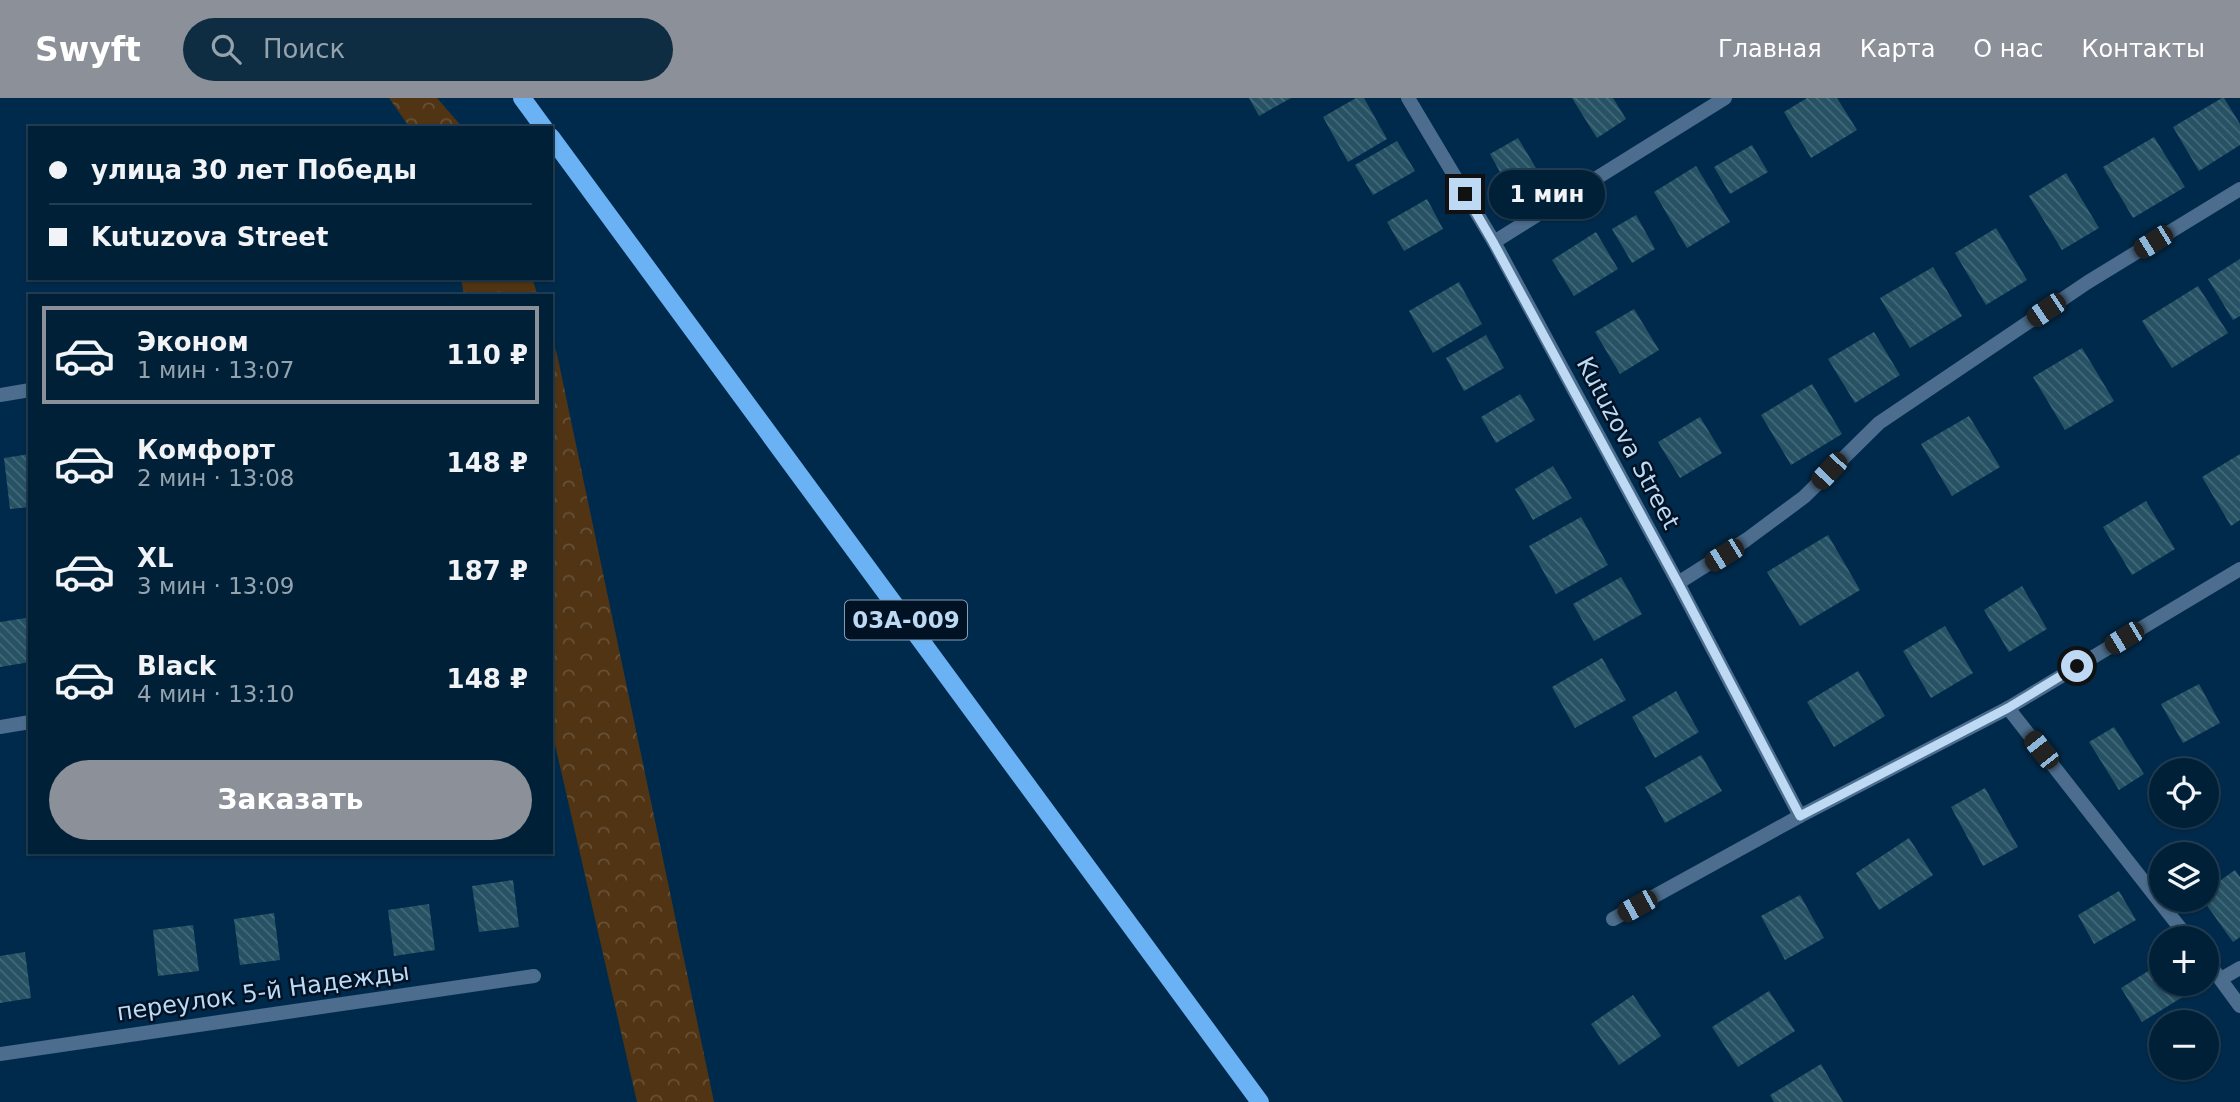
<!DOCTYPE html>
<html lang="ru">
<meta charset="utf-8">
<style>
body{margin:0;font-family:"DejaVu Sans",sans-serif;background:#0e2d43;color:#f1f3f6;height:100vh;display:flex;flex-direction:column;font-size:26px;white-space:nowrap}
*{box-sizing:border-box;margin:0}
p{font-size:23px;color:#95a3ae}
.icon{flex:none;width:38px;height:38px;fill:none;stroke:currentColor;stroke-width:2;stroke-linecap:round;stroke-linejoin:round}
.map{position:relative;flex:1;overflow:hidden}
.sheet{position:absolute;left:28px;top:196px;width:525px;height:560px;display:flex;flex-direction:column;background:#002038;border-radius:0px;box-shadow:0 2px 5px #0004,0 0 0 2px #223e53}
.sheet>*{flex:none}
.banner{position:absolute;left:28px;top:28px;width:525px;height:154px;border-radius:0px;box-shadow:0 2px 5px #0004,0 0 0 2px #223e53;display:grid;align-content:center;height:154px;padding:0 21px;background:#002038}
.buttons{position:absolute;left:2149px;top:660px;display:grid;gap:14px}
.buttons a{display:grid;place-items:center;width:70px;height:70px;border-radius:50%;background:#002038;box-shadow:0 2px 5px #0004,0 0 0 2px #223e53;font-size:35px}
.end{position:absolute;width:32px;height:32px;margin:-16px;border:9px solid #bdd9f3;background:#111;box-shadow:0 0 0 4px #111}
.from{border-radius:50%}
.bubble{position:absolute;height:49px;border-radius:24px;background:#002038;box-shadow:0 2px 5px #0004,0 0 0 2px #223e53;font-size:23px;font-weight:600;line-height:49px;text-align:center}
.car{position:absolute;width:21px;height:42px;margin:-21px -10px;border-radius:9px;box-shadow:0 0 5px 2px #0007;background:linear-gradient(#222 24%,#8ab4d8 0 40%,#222 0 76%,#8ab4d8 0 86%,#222 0)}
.banner b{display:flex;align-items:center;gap:24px;height:66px;font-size:26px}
.banner b+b{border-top:2px solid #223e53}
.banner i{width:18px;height:18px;background:#f1f3f6}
ul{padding:12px 0 0;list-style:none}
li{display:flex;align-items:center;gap:21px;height:98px;margin:0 14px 10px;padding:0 7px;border:4px solid transparent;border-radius:0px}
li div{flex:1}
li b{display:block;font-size:26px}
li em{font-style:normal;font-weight:600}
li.active{border-color:#8c9099}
li>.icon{width:63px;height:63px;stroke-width:1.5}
.button{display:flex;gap:14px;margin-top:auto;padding:14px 21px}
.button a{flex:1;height:80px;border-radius:42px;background:#8c9099;color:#fff;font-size:28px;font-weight:600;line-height:80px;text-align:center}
header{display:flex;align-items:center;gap:42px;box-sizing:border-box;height:98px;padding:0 35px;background:#8c9099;color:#fff}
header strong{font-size:33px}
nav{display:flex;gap:38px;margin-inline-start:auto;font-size:24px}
.search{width:490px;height:63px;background:#0e2d43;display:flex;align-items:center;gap:18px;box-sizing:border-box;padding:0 24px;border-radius:38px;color:#95a3ae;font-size:26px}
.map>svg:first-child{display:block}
.forest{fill:url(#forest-crowns)}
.building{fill:url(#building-back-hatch)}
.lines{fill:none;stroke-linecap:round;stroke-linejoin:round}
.minor{stroke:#4c6d8d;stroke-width:14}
.primary{stroke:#6ab2f3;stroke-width:18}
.route{stroke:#bdd9f3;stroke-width:9}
.labels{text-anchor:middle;stroke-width:5;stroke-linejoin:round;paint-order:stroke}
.shield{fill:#001224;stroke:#849db5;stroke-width:2}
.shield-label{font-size:23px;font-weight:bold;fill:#bdd9f3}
.street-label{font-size:24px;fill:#bdd9f3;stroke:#001224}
</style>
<header>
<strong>Swyft</strong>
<div class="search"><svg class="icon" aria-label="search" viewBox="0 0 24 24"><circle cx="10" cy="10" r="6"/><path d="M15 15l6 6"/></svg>Поиск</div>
<nav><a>Главная</a><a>Карта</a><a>О нас</a><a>Контакты</a></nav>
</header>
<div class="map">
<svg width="2240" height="1004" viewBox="0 0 2240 1004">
<defs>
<pattern id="forest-crowns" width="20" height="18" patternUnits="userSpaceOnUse" patternTransform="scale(1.75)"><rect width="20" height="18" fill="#503414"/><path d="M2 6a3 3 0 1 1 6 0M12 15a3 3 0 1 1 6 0" fill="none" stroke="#675137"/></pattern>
<pattern id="building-back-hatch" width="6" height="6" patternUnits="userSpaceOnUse" patternTransform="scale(1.75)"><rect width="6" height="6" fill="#265264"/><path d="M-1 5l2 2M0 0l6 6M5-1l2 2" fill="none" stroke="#446a7b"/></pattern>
</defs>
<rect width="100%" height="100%" fill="#002a4b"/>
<!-- forest -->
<g class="forest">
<polygon points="389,0 437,0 463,30 410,30"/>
<polygon points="461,180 532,180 538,198 464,198"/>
<polygon points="551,239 557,256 714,1004 637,1004 551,629"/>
</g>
<!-- building -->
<g class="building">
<polygon points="1249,0 1291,0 1259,18"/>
<polygon points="1356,0 1364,0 1387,41 1348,64 1323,19"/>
<polygon points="1572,0 1613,0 1626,21 1597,40"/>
<polygon points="1807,0 1837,0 1857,32 1811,60 1784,14"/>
<polygon points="2222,0 2224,0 2240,26 2240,47 2199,73 2173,29"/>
<polygon points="2154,39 2185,89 2133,120 2103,69"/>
<polygon points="1518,40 1546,87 1516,103 1490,56"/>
<polygon points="1397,43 1415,73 1373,97 1355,67"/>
<polygon points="1752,47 1768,74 1730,96 1714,69"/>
<polygon points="1696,68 1730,124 1687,150 1654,94"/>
<polygon points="2066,75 2099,130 2062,152 2029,98"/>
<polygon points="1427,101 1443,131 1404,153 1387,124"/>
<polygon points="1636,117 1655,151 1632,165 1612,131"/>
<polygon points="1996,130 2027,182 1986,207 1955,155"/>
<polygon points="1596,134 1618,171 1574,198 1552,162"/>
<polygon points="2240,161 2240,218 2233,222 2208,181"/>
<polygon points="1933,169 1962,218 1910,250 1880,200"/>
<polygon points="1459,184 1482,226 1433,255 1409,213"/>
<polygon points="2198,188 2228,235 2172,270 2142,223"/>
<polygon points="1634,211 1659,252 1620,276 1595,234"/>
<polygon points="1874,234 1900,277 1855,305 1828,261"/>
<polygon points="1486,237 1504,270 1464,293 1446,260"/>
<polygon points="2082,250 2114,303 2065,332 2033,279"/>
<polygon points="1812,286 1842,336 1791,367 1761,317"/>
<polygon points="1520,296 1535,322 1496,345 1481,319"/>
<polygon points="1969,318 2000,369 1952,398 1921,346"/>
<polygon points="1700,319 1722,355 1680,380 1658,344"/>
<polygon points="30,356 30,409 10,411 4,360"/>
<polygon points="2240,356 2240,422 2231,428 2202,379"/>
<polygon points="1553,368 1572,400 1533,422 1515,391"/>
<polygon points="2146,403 2175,451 2132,477 2103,429"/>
<polygon points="1581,419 1608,467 1556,496 1529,448"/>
<polygon points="1828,437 1860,492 1800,528 1767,474"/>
<polygon points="1621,479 1642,516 1594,543 1573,506"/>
<polygon points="2022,488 2047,531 2009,554 1984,512"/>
<polygon points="26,520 30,546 30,564 0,569 0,524"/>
<polygon points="1945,528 1973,575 1931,600 1903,553"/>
<polygon points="1602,560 1626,602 1575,630 1552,589"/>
<polygon points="1858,573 1885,618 1834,649 1807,604"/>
<polygon points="2199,586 2220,625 2183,645 2161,606"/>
<polygon points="1676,593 1699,634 1655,660 1632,619"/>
<polygon points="2114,629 2144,676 2119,692 2089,644"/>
<polygon points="1701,657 1722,693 1665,725 1645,689"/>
<polygon points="1985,690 2018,749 1983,768 1951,709"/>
<polygon points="1909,740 1933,777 1879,812 1856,775"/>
<polygon points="2235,772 2240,779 2240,839 2233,844 2203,802 2207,802 2207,792"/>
<polygon points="513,782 519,829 479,834 472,788"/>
<polygon points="2119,793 2136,822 2094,846 2078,817"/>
<polygon points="1800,797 1824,840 1785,862 1761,818"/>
<polygon points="429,806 435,852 394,858 388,812"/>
<polygon points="274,815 280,862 240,867 234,821"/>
<polygon points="193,827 199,873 158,878 153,832"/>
<polygon points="25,854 31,900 0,905 0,858"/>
<polygon points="2161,865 2161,886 2190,886 2194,892 2142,924 2121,890"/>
<polygon points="1769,893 1795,933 1738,969 1712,929"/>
<polygon points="1633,897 1661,938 1619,967 1591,926"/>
<polygon points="1821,966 1843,1004 1774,1004 1770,997"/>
</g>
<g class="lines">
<!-- minor -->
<g class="minor">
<polyline points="1408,0 1494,144 1678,485 1800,718"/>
<polyline points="1494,144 1725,0"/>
<polyline points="0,297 30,292"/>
<polyline points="1678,485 1746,442 1804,399 1879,325 2088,184 2240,91"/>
<polyline points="2008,610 2188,840"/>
<polyline points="0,629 30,624"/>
<polyline points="1613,821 1800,718 2008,610 2240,471"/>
<polyline points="2207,863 2240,908"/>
<polyline points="2221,881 2240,870"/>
<polyline points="0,956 534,878"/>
</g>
<!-- primary -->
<g class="primary">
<polyline points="522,0 544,30"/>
<polyline points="551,39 1260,1004"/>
</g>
</g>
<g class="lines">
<!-- route -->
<polyline class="route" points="1465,96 1493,144 1678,485 1800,718 2008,610 2077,568"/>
</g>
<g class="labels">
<!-- shield labels -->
<rect class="shield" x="845" y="502.5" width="122" height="39" rx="5"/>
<g class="shield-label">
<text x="906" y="530">03А-009</text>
</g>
<!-- street labels -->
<g class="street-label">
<text transform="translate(1628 345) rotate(62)" y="8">Kutuzova Street</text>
<text transform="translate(263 894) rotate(-8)" y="8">переулок 5-й Надежды</text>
</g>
</g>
</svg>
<div class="buttons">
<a><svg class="icon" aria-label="locate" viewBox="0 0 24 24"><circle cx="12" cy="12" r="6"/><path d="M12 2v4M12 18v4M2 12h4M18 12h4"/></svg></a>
<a><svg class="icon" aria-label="layers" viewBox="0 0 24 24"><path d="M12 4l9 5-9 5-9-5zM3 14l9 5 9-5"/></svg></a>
<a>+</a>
<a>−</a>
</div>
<i class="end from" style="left:2077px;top:568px"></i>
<i class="end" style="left:1465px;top:96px"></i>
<div class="bubble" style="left:1489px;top:72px;width:116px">1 мин</div>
<i class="car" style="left:2153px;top:144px;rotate:238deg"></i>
<i class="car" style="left:2046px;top:212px;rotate:236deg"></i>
<i class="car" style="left:1829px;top:373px;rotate:223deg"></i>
<i class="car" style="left:1724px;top:457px;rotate:238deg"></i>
<i class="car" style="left:2124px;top:540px;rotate:239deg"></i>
<i class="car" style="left:2041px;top:652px;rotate:322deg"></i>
<i class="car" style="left:1637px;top:808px;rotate:241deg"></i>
<div class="banner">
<b><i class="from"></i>улица 30 лет Победы</b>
<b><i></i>Kutuzova Street</b>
</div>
<section class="sheet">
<ul>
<li class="active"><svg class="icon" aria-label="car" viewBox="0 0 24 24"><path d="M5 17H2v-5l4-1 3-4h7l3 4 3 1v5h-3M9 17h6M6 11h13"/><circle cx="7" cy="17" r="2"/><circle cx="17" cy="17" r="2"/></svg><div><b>Эконом</b><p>1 мин · 13:07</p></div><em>110 ₽</em></li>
<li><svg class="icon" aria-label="car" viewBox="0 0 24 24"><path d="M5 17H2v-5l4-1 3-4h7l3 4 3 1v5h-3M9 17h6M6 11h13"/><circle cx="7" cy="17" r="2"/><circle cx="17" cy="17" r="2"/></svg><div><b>Комфорт</b><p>2 мин · 13:08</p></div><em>148 ₽</em></li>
<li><svg class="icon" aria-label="car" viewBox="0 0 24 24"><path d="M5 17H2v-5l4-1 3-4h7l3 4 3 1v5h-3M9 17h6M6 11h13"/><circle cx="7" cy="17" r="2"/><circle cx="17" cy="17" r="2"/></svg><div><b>XL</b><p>3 мин · 13:09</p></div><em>187 ₽</em></li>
<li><svg class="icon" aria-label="car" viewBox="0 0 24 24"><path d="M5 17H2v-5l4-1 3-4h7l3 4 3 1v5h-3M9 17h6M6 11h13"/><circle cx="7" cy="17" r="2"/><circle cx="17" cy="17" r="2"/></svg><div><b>Black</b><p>4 мин · 13:10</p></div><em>148 ₽</em></li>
</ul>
<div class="button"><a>Заказать</a></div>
</section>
</div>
